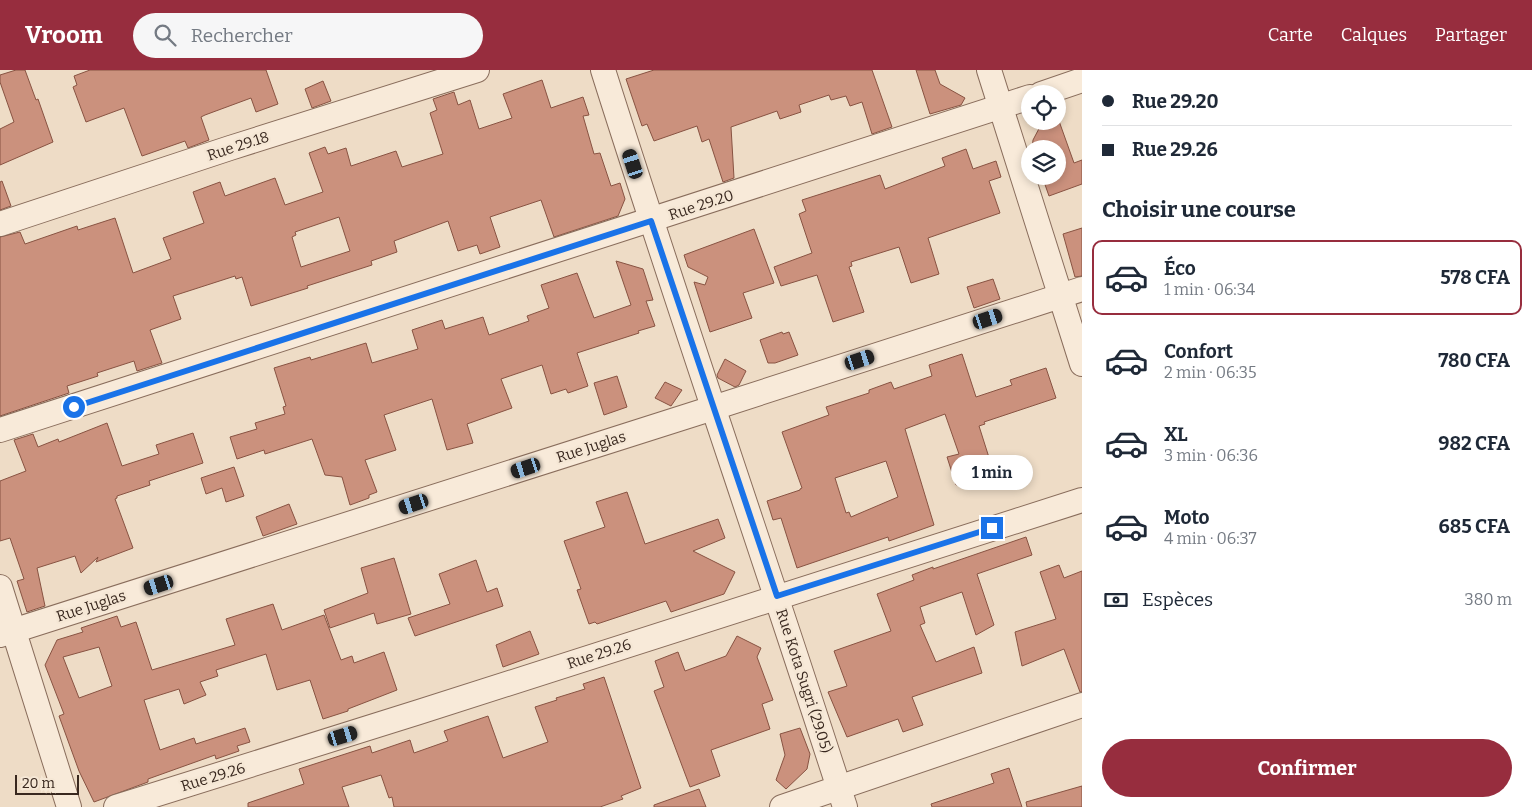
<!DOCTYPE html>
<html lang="fr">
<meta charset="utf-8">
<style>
body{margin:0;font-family:Bitter,serif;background:#f6f6f7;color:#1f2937;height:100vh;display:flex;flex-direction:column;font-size:19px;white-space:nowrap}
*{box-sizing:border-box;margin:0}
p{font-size:16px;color:#747a83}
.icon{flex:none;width:28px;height:28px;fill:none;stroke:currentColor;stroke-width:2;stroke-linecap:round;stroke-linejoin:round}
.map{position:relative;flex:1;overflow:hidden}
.side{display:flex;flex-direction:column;background:#fff;width:450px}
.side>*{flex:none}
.top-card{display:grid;align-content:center;height:110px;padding:0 20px;background:#fff}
.controls{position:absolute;left:1021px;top:15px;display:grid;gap:10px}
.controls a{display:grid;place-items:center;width:45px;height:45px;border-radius:50%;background:#fff;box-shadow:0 2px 8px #0003;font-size:25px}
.scale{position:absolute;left:15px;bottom:12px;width:64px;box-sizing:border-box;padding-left:5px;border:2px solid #39281f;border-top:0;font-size:14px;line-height:18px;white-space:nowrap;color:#39281f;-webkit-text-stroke:4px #f5e7d5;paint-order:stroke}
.end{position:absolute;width:22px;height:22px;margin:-11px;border:6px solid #1a73e8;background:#fff;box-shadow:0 0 0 2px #fff}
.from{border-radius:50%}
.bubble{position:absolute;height:35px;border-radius:18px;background:#fff;box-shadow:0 2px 8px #0003;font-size:16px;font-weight:700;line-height:35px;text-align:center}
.car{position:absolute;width:15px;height:30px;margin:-15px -8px;border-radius:6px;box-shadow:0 0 4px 1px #0007;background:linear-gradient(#222 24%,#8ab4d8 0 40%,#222 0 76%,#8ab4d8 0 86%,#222 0)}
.top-card b{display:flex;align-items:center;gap:18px;height:48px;font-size:19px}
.top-card b+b{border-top:1px solid #e0e1e3}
.top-card i{width:12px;height:12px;background:#1f2937}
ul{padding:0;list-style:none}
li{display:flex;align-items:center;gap:15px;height:75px;margin:0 10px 8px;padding:0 10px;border:2px solid transparent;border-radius:10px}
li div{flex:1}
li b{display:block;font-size:19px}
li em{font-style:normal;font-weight:700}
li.active{border-color:#972d3e}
li>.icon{width:45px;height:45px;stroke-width:1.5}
h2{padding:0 20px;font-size:22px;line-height:60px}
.pay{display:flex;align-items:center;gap:12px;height:55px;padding:0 20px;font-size:19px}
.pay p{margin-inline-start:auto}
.primary-button{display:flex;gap:10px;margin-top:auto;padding:10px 20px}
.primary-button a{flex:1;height:58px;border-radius:30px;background:#972d3e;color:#fff;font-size:20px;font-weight:700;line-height:58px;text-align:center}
header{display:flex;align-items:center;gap:30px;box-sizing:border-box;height:70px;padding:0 25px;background:#972d3e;color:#fff}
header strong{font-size:24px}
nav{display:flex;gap:28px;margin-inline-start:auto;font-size:18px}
.search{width:350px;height:45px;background:#f6f6f7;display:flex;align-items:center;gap:12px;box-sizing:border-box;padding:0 18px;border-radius:28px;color:#747a83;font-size:19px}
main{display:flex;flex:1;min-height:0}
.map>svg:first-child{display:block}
.building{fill:#cb917d;stroke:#885342;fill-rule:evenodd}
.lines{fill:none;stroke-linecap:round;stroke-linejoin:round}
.minor-casing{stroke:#896d5c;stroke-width:26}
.minor{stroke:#f8ead9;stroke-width:24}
.route{stroke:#1a73e8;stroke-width:6}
.labels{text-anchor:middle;stroke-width:5;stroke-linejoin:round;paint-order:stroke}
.street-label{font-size:15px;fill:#39281f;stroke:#f5e7d5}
</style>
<header>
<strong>Vroom</strong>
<div class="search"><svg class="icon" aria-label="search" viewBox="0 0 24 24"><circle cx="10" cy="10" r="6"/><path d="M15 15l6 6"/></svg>Rechercher</div>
<nav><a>Carte</a><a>Calques</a><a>Partager</a></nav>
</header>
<main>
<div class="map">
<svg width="1082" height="737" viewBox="0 0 1082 737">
<rect width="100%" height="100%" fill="#eedcc6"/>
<!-- building -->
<g class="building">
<polygon points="16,0 25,0 36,30 38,29 53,72 0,95 0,59 14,52 0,12 0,5"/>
<polygon points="90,0 266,0 278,34 256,42 251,28 205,45 201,47 209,70 188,78 185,71 142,86 124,38 86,52 73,17 77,15 74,6"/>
<polygon points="654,0 872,0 892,57 872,64 862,32 850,36 846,26 831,30 829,25 799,35 801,42 780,49 777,41 731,57 734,108 723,112 709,69 702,72 697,56 654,71 647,54 642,56 626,9"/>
<polygon points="916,0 935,0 940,14 965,28 961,35 930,44"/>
<path d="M542 10 551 38 583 27 589 45 583 46 594 84 600 83 611 116 620 113 625 129 618 146 554 167 541 130 490 147 500 177 480 184 477 175 458 181 448 151 394 171 397 182 371 191 372 195 307 216 308 218 251 236 242 207 236 209 235 206 173 226 181 249 150 260 162 293 137 301 134 291 97 303 98 306 67 316 69 323 0 346V167L20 162 25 174 77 156 78 160 115 148 133 203 171 189 163 168 204 153 193 122 220 112 225 126 275 108 285 135 323 122 309 83 325 77 328 84 346 78 351 96 396 81 402 97 443 84 430 43 437 40 433 29 454 22 458 35 470 30 479 59 512 48 503 24ZM339 147 350 181 301 197 292 167 296 165 295 162Z"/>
<polygon points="323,11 331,31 312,38 305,19"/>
<polygon points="1043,51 1059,51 1074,93 1082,90 1082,114 1049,126 1042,106 1058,106 1058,79 1032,79 1033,70"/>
<polygon points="966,79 973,99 996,91 1001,107 989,111 1000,143 928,168 939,204 911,213 899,177 851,192 852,196 849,197 864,242 833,252 817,205 781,216 774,197 812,183 799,144 806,141 802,130 880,105 885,119 945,96 942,88"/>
<polygon points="2,111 11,136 0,140 0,112"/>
<polygon points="1082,158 1082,206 1075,207 1063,164"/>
<polygon points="754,159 774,213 743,223 752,248 710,262 694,212 705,215 708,207 688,197 684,185"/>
<polygon points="616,191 643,199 653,230 646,231 655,256 638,261 639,263 577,283 588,316 568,323 566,319 551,324 542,295 501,309 512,338 467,354 473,373 447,380 432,329 384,345 396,380 365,390 377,422 369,425 369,428 350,435 342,407 325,405 312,369 265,384 264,380 237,389 230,367 257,359 255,353 285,344 283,337 286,336 274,298 310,287 311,290 366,273 372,293 418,279 412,260 442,250 445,259 483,247 489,265 529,251 527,246 549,238 541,215 577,203 594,248 631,235"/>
<polygon points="993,209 1000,229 974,238 967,217"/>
<polygon points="782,262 783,264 789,262 798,285 775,293 768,293 760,270"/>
<path d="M962 284 976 327 1012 315 1010 310 1046 298 1056 328 984 352 985 354 979 356 992 397 973 403 975 409 956 415 947 387 959 384 945 344 905 359 934 455 889 471 888 467 797 498 781 448 773 450 767 431 800 420V419L802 418 782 362 829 345 826 337 869 323V320L891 312 894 319 932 306 929 295ZM886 391 898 427 851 447 849 442 846 443 835 408Z"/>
<polygon points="725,289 746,301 739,315 735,317 718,308 717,305"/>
<polygon points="617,306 627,337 604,345 594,313"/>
<polygon points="665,312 682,320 671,336 655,328"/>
<polygon points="107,353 122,396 159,384 156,375 193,363 203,393 149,411 150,415 117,426 117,428 115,429 133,478 96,492 98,487 81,503 75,486 37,498 45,536 27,542 17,511 24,509 10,468 0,471 0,411 26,401 14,370 33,364 38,377 58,369 59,372"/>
<polygon points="234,397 244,426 226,432 222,418 206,424 201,408"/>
<polygon points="627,422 645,474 718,449 725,468 693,481 735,502 724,524 671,542 666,531 597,554 595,552 589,554 577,520 581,519 564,471 605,457 596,432"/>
<polygon points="289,434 297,454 263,466 256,447"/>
<polygon points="1026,467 1032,485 977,504 994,555 976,565 962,522 920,537 925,553 920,555 936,592 974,577 982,603 912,627 923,655 903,662 898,649 847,667 828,622 847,616 834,581 891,561 877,524 914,510 912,505 933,497 933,499"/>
<polygon points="394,488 411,544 377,554 374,543 330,558 324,540 368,523 361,498"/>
<polygon points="476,490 487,522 497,518 503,536 415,566 408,548 450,534 439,504"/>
<polygon points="1059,495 1064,508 1082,501 1082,622 1080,622 1064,579 1022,596 1015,562 1056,549 1040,502"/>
<path d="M273 534 282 560 324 545 341 590 352 586 354 593 384 582 397 620 348 639V641L323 649 310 610 277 620 266 584 216 600 218 606 200 612 206 625 184 634 179 619 144 630 160 680 194 668 196 674 245 658 250 672 237 676 239 681 216 689 215 685 148 709V712L94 732 79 701 59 646 64 644 45 595 57 570 83 562 81 558 117 546 121 557 136 552 152 600 235 575 226 549ZM99 577 112 616 79 628 63 587Z"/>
<polygon points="530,561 539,584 503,597 496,575"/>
<polygon points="737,566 761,578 757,587 773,630 762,634 770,659 711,680 720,706 690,717 654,621 664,617 655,591 678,582 685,601 726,586"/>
<polygon points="604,607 641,718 621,726 623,729 600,737 394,737 392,727 389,728 381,705 342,717 349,737 248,737 248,733 304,714 299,699 370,676 372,683 410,670 414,683 448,671 444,661 488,646 503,688 548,672 535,637 557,630 556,628 585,619 583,614"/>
<polygon points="800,658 810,684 807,699 786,719 776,710 785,685 780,664"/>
<polygon points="1009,698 1022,737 932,737 931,734 994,713 991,704"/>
<polygon points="1082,716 1082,737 1027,737 1026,732"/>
<polygon points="699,719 706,737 654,737 654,735"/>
</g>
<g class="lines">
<!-- minor casing -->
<g class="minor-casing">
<g id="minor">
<path d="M603 0C681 247 766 491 845 737"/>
<polyline points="989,0 1082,294"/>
<polyline points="1041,24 1082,10"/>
<polyline points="0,154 230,78 477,0"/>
<polyline points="0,360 1030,27"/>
<polyline points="0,517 69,737"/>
<polyline points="0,565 713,338 1082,219"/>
<polyline points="116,737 419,642 1082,430"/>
<polyline points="782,737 1082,635"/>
</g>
</g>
<!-- minor -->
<use href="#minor" class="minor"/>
</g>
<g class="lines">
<!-- route -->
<polyline class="route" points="74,337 651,151 777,526 992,458"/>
</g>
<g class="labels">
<!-- street labels -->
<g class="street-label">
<text transform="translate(238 76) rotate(-18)" y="5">Rue 29.18</text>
<text transform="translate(701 135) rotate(-18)" y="5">Rue 29.20</text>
<text transform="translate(591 377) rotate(-18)" y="5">Rue Juglas</text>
<text transform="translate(91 536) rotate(-18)" y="5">Rue Juglas</text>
<text transform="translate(599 584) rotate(-18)" y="5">Rue 29.26</text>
<text transform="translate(804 611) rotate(72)" y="5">Rue Kota Sugri (29.05)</text>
<text transform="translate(213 707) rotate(-17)" y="5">Rue 29.26</text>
</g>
</g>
</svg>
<div class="controls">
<a><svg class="icon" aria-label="locate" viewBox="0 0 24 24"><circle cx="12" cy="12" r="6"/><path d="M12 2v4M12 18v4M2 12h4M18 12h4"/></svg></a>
<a><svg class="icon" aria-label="layers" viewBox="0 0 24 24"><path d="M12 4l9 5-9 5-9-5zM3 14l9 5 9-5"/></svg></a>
</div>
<div class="scale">20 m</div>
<i class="end from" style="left:74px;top:337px"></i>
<i class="end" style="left:992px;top:458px"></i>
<div class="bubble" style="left:951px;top:385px;width:82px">1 min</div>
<i class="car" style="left:633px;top:94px;rotate:342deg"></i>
<i class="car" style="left:988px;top:249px;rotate:72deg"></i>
<i class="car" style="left:860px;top:290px;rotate:72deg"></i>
<i class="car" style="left:526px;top:398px;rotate:252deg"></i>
<i class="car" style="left:414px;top:434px;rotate:252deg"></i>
<i class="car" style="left:159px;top:515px;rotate:252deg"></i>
<i class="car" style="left:343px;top:666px;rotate:73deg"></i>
</div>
<section class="side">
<div class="top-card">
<b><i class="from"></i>Rue 29.20</b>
<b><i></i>Rue 29.26</b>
</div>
<h2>Choisir une course</h2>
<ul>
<li class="active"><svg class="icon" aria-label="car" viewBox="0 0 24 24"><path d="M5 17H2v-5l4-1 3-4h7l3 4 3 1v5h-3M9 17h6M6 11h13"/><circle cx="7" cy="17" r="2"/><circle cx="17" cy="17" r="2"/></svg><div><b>Éco</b><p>1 min · 06:34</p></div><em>578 CFA</em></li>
<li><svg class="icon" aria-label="car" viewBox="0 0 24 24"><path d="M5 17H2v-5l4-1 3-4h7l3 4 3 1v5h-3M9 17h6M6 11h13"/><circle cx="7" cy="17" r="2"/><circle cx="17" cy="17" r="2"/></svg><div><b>Confort</b><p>2 min · 06:35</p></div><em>780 CFA</em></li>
<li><svg class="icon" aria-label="car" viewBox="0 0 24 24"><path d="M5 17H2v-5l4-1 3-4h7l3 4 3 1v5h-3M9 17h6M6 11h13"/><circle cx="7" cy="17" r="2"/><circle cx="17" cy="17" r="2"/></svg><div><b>XL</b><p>3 min · 06:36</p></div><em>982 CFA</em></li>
<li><svg class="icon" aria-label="car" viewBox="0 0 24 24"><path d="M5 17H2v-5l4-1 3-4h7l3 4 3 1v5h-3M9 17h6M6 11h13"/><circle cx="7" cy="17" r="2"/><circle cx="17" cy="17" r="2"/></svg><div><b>Moto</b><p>4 min · 06:37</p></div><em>685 CFA</em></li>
</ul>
<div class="pay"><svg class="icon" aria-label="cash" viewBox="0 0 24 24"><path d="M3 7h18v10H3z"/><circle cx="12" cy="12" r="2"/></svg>Espèces<p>380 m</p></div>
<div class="primary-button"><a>Confirmer</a></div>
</section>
</main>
